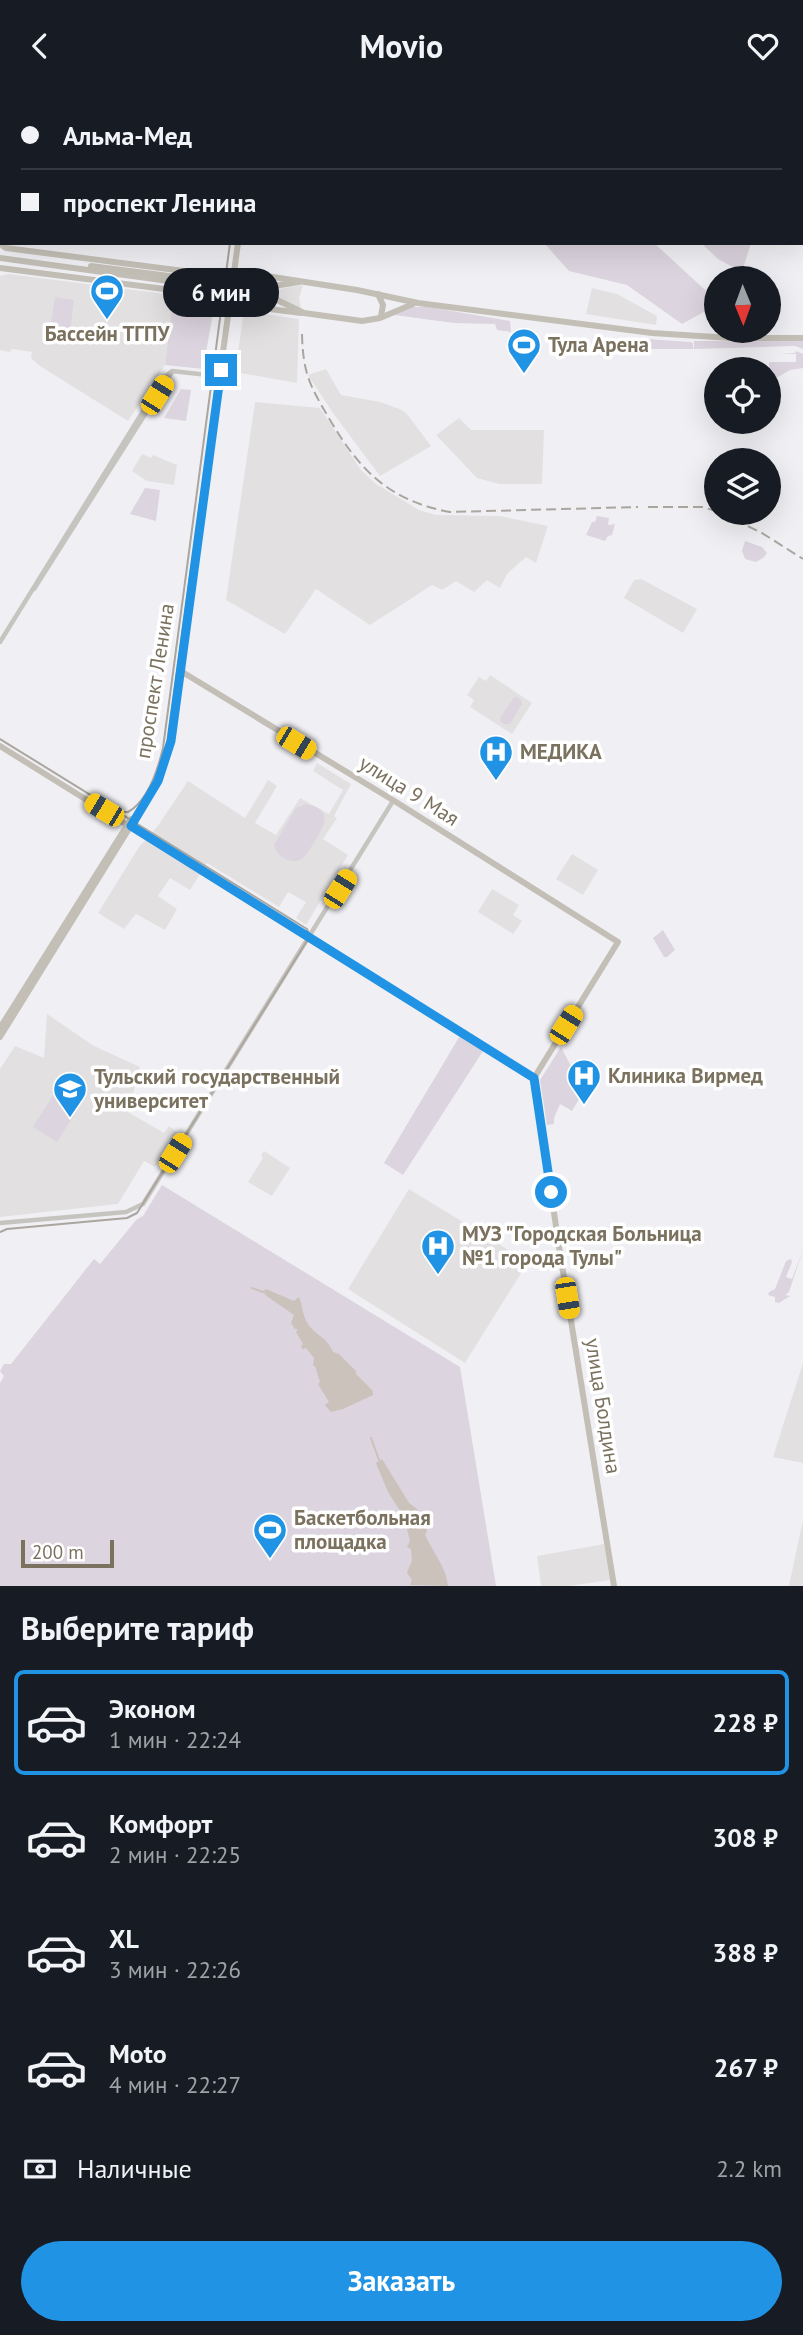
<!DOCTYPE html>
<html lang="ru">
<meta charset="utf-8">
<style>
body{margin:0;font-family:"PT Sans",sans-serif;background:#20242c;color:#f1f3f6;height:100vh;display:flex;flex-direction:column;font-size:26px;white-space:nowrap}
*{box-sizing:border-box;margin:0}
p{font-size:23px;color:#9ea1a6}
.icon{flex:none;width:38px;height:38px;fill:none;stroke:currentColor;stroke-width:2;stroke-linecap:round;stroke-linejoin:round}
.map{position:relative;height:1495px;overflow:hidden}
.drawer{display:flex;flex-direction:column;background:#171b24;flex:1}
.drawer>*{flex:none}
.guide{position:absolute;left:0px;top:0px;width:803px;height:154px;box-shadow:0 7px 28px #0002;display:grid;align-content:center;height:154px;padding:0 21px;background:#171b24}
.needle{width:46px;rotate:179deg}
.tools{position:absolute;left:704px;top:175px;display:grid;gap:14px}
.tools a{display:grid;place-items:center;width:77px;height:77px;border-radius:50%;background:#171b24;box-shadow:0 7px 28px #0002;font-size:35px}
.scale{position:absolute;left:21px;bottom:18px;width:93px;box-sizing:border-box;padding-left:7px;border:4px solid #7b715f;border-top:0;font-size:19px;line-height:24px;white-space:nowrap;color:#7b715f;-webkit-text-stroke:5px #fff;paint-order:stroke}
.end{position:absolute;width:32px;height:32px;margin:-16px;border:9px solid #2093e4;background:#fff;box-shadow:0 0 0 4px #fff}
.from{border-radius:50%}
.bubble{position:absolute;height:49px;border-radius:24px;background:#171b24;box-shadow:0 7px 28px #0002;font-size:23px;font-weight:700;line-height:49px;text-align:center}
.car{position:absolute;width:21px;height:42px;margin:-21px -10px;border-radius:9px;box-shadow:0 0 5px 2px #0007;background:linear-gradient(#f5c518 24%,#345 0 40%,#f5c518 0 76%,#345 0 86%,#f5c518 0)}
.guide b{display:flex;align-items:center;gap:24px;height:66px;font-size:26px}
.guide b+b{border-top:2px solid #363941}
.guide i{width:18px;height:18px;background:#f1f3f6}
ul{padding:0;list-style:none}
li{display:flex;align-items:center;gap:21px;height:105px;margin:0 14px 10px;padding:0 7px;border:4px solid transparent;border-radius:10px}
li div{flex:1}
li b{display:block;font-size:26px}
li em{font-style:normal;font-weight:700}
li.active{border-color:#2093e4}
li>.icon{width:63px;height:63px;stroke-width:1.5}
h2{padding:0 21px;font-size:32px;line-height:84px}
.pay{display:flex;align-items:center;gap:18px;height:77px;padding:0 21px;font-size:26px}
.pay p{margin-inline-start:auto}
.action{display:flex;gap:14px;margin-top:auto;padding:14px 21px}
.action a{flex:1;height:80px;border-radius:42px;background:#2093e4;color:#fff;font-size:28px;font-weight:700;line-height:80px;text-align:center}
header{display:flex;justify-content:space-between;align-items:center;height:91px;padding:0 21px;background:#171b24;font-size:32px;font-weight:700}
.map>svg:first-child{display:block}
.built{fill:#e2e0e1}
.green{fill:#dcd4de}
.water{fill:#cac2bb}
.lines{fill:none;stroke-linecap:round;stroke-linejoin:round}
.stream{stroke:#cac2bb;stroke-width:2}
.minor{stroke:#c6c4bf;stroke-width:4.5}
.major{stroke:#c3bfb6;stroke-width:6}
.tram{stroke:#aaa59e;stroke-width:2}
.rail{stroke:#aaa59e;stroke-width:2;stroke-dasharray:10 5;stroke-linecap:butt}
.route{stroke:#2093e4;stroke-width:9}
.labels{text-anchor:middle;stroke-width:7;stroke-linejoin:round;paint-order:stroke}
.poi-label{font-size:21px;font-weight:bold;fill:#7b715f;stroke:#fff;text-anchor:start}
.street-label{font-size:21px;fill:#7b715f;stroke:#fff}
</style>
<header><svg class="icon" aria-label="back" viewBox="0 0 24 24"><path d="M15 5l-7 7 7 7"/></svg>Movio<svg class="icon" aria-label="heart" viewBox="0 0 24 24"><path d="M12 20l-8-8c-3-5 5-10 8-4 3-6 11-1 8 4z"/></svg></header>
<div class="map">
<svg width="803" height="1495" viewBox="0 0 803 1495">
<rect width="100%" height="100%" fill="#f0f0f4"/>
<!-- built -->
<g class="built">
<polygon points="8,183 174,204 165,274 128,330 40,275 31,267 32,261 12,258 10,261 0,259 0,185"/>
<polygon points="303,194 299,207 301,218 265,203 266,200"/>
<polygon points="592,197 617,203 657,225 656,234 586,223"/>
<polygon points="244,220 299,228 297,292 235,281"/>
<polygon points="326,278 341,304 380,311 402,319 407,323 431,355 380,385 333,322 308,284"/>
<polygon points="255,311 320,317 361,379 376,393 419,419 436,424 500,425 548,435 536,472 526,466 507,483 500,497 487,489 474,501 456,490 442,499 432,494 370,534 316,498 285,543 226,509"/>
<polygon points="459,327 471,339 544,339 542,393 499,393 477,387 436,344"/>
<polygon points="142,363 151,367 153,364 177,374 174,394 147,390 132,380"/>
<polygon points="641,488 697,518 683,542 624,507 634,489"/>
<polygon points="490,584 532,612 512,643 470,616 474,609 467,604 479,586 486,590"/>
<polygon points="317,672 351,693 334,725 337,727 323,748 348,764 306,834 296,827 306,811 288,801 279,816 207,772 190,799 170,787 158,805 177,818 165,839 136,823 124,838 98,822 139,756 157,736 188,690 245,727 268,689 277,695 255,732 276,744 300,707 329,723 343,699 313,680"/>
<polygon points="572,763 598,779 583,804 556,788"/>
<polygon points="492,798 519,814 513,824 522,830 513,843 478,821"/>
<polygon points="47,923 94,955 140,976 128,1021 164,1042 169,1035 177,1041 155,1076 144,1070 118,1113 0,1126 0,978 15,955 44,967"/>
<polygon points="264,1060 290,1077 272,1105 248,1091 263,1067 261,1065"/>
<polygon points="409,1098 528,1171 465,1272 348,1198"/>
<polygon points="803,1272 803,1372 773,1366"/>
<polygon points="803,1430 803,1495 789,1495 801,1438"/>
<polygon points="604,1453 610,1489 569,1495 541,1495 537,1465"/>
</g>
<!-- green -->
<g class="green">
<polygon points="417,0 637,0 642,2 417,2"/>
<polygon points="544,152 654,152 716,209 702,222 682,233 627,194 569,180"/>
<polygon points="701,152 751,152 742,181 718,168"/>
<polygon points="174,200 216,206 203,278 165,274"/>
<polygon points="55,206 74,209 70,240 50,237"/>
<polygon points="411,216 429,216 510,230 511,241 497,239 495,233 454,232 394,224"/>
<polygon points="647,248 690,251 693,252 693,258 647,258"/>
<polygon points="694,250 803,250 803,258 795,255 694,258"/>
<polygon points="796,260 803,263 803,277 790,279 768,292 768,278 766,277 769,277 769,271 796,271 796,263 778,262 795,262"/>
<polygon points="181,298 191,299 186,330 164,327"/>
<polygon points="145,397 160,399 156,430 130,423"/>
<polygon points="597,425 609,427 608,434 615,433 612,444 608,445 605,450 586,444 592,431 595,431"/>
<polygon points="745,450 762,456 767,462 763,467 756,471 745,468 742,460"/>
<polygon points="515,605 521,609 522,613 510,633 504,633 500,630 501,625"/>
<path d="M306 713C331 719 327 731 316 748 308 762 301 777 284 767 278 763 276 761 274 754L296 717Z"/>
<polygon points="663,839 675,859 667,866 664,866 653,847"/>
<polygon points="461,943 461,946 483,960 403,1084 384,1072"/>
<polygon points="561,956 584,1000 572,1020 560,1013 554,1027 554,1033 547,1034 540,989"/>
<polygon points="64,987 81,998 83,1010 57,1051 33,1036"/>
<polygon points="162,1094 460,1276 496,1495 0,1495 0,1292 4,1285 0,1280 4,1273 11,1273 94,1168 100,1173 137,1128 143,1125"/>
<polygon points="803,1159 789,1201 785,1204 790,1205 779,1212 775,1211 775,1206 768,1204 769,1201 775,1198 786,1170 791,1168 792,1171 786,1186 792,1188"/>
</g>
<!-- water -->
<g class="water">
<path d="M266 1198 294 1210 299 1206C303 1215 302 1224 308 1233 316 1245 327 1246 333 1261L339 1263 356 1280V1283L373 1300V1304L343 1318 331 1321 325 1314 329 1311 318 1293 320 1291 315 1275H313L314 1267 306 1257 302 1258 301 1255 303 1253 296 1241 298 1238H295L291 1232 294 1224 268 1206 263 1201Z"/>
<path d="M382 1368 409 1412 417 1418 427 1440 425 1444C433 1461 447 1478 448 1495L410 1494 412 1489 407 1482 412 1469 411 1458 407 1456 410 1450 404 1426 388 1401 376 1372Z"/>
</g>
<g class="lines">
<!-- stream -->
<g class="stream">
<polyline points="252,1197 263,1201"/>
<polyline points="371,1347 379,1369"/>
</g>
<!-- minor -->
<g class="minor">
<polyline points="34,498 172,281"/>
<polyline points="0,551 163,288 172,280 217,285"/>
<polyline points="0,1132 126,1121 143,1113 393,710"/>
</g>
<!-- major -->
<g class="major">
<polyline points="258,2 258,0"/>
<polyline points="0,153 6,157 230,186"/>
<polyline points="0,167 249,201 275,208 304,222 362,230 380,227 413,213"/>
<polyline points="91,175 261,197 299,191"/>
<polyline points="0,177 227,206"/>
<polyline points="234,180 357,199 418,212 652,242 731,247 803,247"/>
<polyline points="378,203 383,214 381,225"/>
<polyline points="230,213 301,222"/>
<polyline points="179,579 396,711 618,851 534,987"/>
<polyline points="0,655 534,987"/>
<polyline points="0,937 131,728"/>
<polyline points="0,946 153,699 168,660 238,152"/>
<polyline points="534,987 560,1162 614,1495"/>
</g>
<!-- tram -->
<g class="tram">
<polyline points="248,2 248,0"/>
<polyline points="0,648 307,838 310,845 137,1122 127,1127 7,1138 0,1141"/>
<path d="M115 721H128C148 710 158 678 163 657L230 152"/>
</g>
<!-- rail -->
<g class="rail">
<path d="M302 243C303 283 310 295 330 329 360 380 390 410 450 421L638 416"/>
<polyline points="648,416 702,416 716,420"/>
<polyline points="721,422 762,442 803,468"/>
</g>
</g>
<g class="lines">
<!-- route -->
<polyline class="route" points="221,279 171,650 158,690 131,735 534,987 551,1101"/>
</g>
<!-- icons -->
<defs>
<g id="stadium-pin" transform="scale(1.75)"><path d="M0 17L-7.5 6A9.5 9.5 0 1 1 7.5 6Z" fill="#2093e4" stroke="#fff"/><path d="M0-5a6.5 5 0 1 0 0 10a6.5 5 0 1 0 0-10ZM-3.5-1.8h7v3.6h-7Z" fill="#fff"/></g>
<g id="hospital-pin" transform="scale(1.75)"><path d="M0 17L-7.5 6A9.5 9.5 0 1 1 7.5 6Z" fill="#2093e4" stroke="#fff"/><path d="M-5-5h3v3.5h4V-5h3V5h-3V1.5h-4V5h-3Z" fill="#fff"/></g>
<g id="university-pin" transform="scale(1.75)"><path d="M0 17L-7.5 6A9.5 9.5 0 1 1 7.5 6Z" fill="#2093e4" stroke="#fff"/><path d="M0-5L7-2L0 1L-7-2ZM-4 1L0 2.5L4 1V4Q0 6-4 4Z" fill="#fff"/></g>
</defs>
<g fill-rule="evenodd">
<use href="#stadium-pin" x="107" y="200"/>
<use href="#stadium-pin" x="524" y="254"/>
<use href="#hospital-pin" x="496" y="661"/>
<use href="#hospital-pin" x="584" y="985"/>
<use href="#university-pin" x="70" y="998"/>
<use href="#hospital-pin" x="438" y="1155"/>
<use href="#stadium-pin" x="270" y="1439"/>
</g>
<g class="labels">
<!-- poi labels -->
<g class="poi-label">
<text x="107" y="250" text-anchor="middle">Бассейн ТГПУ</text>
<text x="548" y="261">Тула Арена</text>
<text x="520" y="668">МЕДИКА</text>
<text x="608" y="992">Клиника Вирмед</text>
<text x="94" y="993">Тульский государственный<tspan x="94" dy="24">университет</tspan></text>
<text x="462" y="1150">МУЗ "Городская Больница<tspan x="462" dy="24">№1 города Тулы"</tspan></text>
<text x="294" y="1434">Баскетбольная<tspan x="294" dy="24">площадка</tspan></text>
</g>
<!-- street labels -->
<g class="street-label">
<text transform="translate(155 590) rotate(-81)" y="7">проспект Ленина</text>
<text transform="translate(409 700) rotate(32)" y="7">улица 9 Мая</text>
<text transform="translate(603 1315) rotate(81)" y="7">улица Болдина</text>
</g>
</g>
</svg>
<div class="tools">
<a><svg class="needle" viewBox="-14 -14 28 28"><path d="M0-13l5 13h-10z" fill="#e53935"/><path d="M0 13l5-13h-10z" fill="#9ea1a6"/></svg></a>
<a><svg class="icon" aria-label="locate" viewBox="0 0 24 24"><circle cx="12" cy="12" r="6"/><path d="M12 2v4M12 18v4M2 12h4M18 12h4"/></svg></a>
<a><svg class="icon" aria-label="layers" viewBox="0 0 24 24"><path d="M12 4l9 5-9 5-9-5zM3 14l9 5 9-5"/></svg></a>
</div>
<div class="scale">200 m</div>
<i class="end from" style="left:551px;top:1101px"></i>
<i class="end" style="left:221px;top:279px"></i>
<div class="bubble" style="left:163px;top:177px;width:116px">6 мин</div>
<i class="car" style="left:157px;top:304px;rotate:32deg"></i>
<i class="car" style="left:296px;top:652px;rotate:121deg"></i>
<i class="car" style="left:104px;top:719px;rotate:301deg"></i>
<i class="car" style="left:340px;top:798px;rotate:32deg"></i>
<i class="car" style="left:566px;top:934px;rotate:32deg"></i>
<i class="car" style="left:175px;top:1062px;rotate:32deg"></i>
<i class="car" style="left:567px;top:1207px;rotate:171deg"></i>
<div class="guide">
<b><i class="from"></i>Альма-Мед</b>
<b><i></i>проспект Ленина</b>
</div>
</div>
<section class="drawer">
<h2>Выберите тариф</h2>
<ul>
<li class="active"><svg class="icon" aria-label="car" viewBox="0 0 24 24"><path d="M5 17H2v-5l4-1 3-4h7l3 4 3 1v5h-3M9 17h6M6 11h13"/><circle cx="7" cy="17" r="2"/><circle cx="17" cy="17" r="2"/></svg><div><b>Эконом</b><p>1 мин · 22:24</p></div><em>228 ₽</em></li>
<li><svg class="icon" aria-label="car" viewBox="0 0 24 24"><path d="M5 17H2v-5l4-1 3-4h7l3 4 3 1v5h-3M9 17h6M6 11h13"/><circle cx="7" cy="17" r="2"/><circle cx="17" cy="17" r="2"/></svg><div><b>Комфорт</b><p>2 мин · 22:25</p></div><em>308 ₽</em></li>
<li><svg class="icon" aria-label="car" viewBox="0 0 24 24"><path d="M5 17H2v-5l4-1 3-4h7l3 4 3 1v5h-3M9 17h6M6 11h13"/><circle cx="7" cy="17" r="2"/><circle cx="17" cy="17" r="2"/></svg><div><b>XL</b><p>3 мин · 22:26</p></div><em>388 ₽</em></li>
<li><svg class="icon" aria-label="car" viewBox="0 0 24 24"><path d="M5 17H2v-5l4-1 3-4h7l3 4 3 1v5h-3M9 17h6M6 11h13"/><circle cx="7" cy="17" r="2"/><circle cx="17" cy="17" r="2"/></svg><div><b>Moto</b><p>4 мин · 22:27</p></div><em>267 ₽</em></li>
</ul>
<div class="pay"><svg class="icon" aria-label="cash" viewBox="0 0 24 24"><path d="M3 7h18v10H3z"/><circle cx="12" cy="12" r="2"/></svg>Наличные<p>2.2 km</p></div>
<div class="action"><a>Заказать</a></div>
</section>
